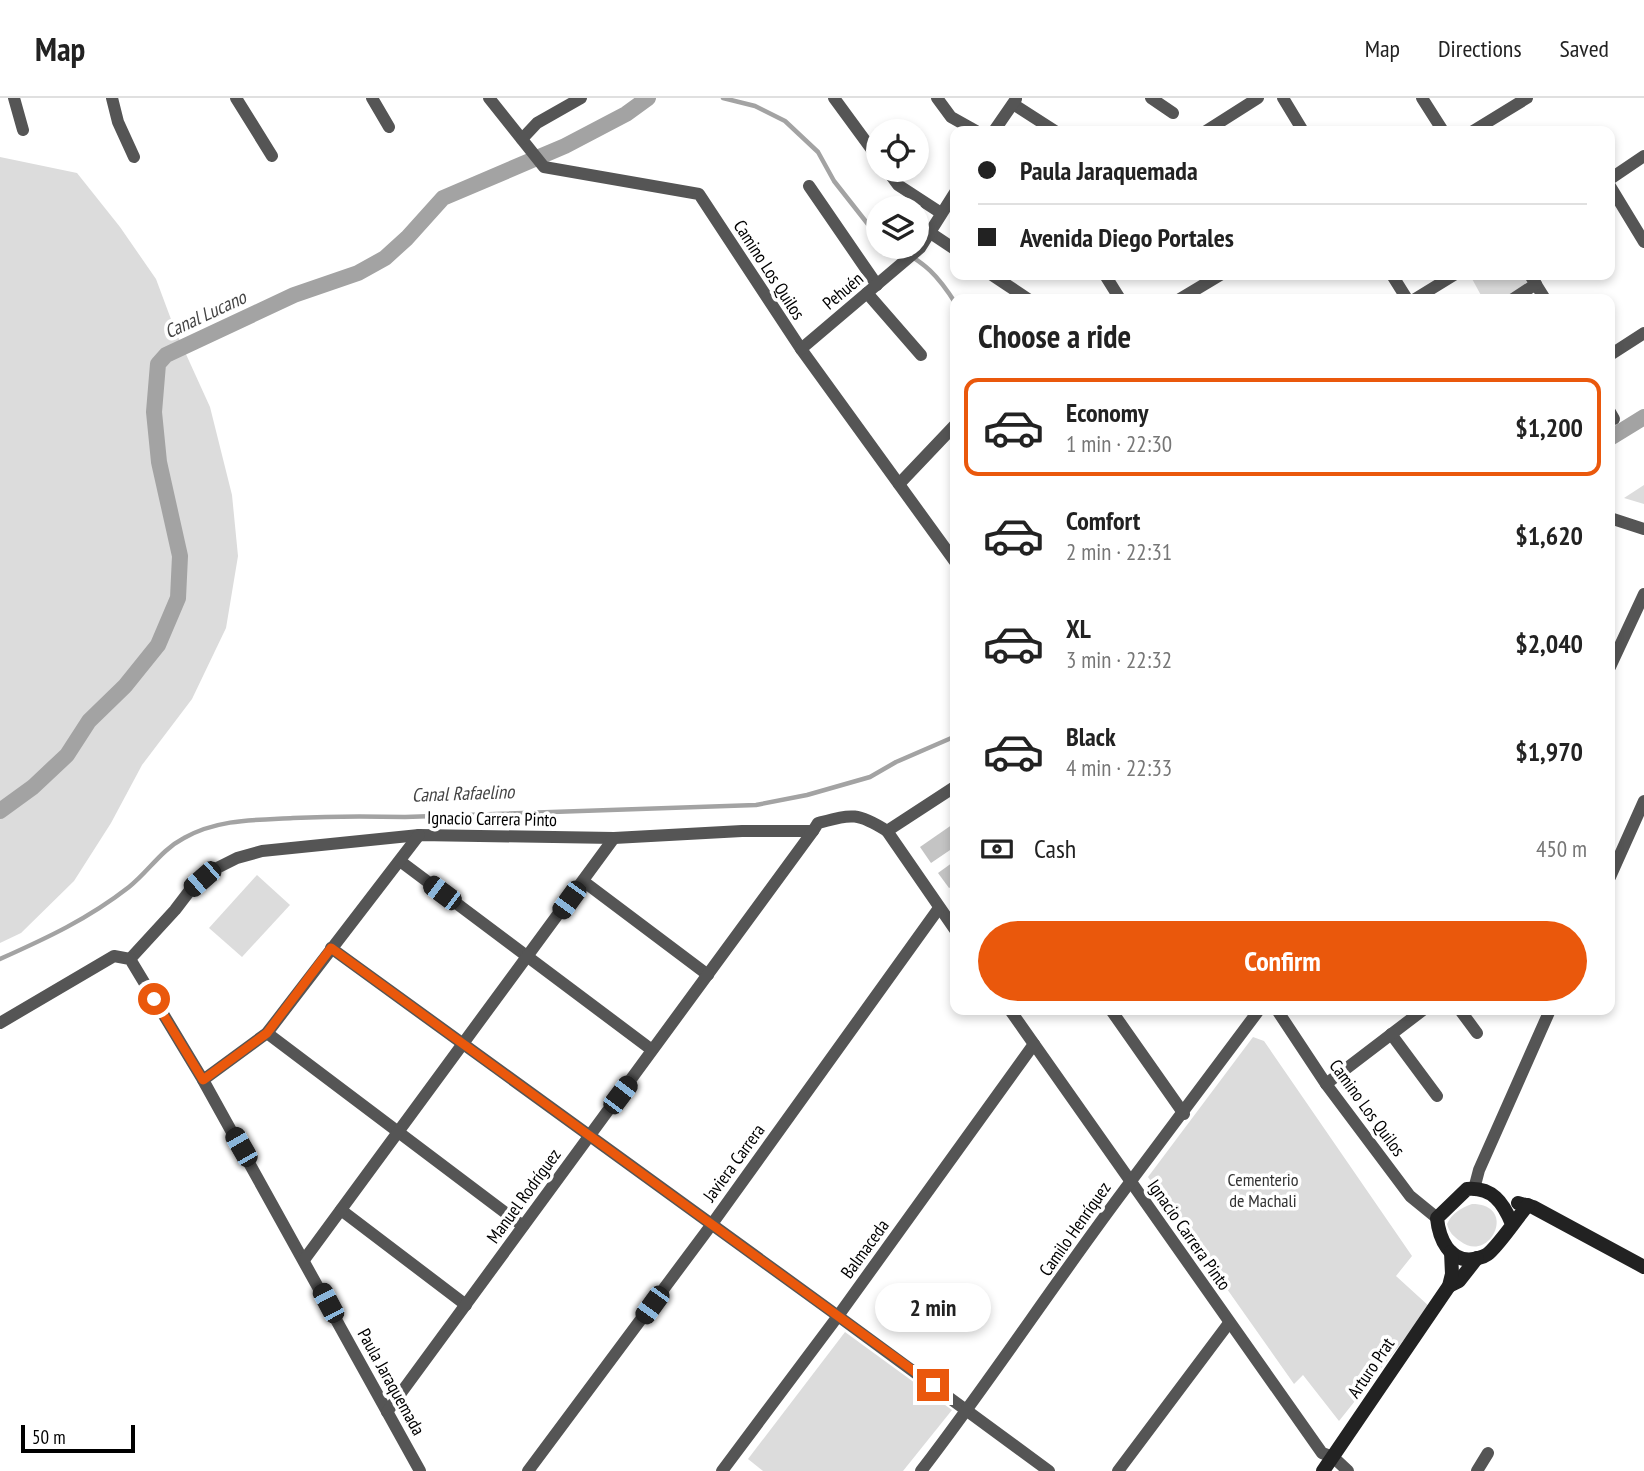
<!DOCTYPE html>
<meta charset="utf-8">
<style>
body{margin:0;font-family:"PT Sans Narrow",sans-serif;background:#f2f2f2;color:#222;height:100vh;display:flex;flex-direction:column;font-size:26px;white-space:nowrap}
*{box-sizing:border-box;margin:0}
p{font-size:23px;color:#767676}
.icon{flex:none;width:38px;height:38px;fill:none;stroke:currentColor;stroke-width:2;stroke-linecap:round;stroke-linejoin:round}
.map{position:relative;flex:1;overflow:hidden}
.side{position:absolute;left:950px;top:196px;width:665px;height:721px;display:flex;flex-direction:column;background:#fff;border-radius:14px;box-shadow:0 4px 10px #0003}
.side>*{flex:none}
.guide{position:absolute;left:950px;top:28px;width:665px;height:154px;border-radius:14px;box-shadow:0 4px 10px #0003;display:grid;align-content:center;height:154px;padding:0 28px;background:#fff}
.controls{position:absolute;left:866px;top:21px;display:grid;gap:14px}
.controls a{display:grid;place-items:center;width:63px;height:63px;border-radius:50%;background:#fff;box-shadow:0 4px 10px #0003;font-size:35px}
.scale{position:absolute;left:21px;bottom:18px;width:114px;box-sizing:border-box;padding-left:7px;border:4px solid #000;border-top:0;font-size:19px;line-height:24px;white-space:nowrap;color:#000;-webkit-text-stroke:5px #fff;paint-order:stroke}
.end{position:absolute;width:32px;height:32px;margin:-16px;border:9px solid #ea580c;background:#fff;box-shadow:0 0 0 4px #fff}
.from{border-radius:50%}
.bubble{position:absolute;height:49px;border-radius:24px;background:#fff;box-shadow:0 4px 10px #0003;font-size:23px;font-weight:600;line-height:49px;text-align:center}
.car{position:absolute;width:21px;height:42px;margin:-21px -10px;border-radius:9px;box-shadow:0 0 5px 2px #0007;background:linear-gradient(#222 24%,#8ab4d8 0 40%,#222 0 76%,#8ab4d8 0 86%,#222 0)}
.guide b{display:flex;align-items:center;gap:24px;height:66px;font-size:26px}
.guide b+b{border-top:2px solid #e0e0e0}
.guide i{width:18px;height:18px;background:#222}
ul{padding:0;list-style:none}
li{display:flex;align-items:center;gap:21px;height:98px;margin:0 14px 10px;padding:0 14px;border:4px solid transparent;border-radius:14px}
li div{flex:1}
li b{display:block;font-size:26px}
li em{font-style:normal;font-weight:600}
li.current{border-color:#ea580c}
li>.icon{width:63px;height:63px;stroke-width:1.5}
h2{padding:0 28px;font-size:32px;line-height:84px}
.pay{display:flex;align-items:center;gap:18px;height:77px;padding:0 28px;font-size:26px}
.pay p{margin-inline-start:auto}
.cta{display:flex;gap:14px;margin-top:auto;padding:14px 28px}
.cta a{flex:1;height:80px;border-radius:42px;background:#ea580c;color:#fff;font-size:28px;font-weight:600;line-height:80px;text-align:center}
header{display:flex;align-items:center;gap:42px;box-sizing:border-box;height:98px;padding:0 35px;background:#fff;border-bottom:2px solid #e0e0e0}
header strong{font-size:33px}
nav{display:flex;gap:38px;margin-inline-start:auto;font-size:24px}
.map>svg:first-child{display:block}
.green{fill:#dcdcdc}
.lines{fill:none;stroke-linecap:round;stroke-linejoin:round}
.stream{stroke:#a3a3a3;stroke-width:4.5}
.canal{stroke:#a3a3a3;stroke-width:16}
.building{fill:#c4c4c4}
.street{stroke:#555;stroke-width:12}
.secondary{stroke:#222;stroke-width:14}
.route{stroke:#ea580c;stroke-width:9}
.labels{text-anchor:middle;stroke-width:7;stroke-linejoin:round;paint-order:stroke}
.street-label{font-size:18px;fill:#000;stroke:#fff}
.park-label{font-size:18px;fill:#333;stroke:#fff}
.water-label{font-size:19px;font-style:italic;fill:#444;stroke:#fff}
</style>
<header>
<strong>Map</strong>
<nav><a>Map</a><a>Directions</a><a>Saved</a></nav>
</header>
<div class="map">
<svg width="1644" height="1373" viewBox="0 0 1644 1373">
<rect width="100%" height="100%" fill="#fff"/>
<!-- green -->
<g class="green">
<polygon points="0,59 77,75 120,129 156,181 175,232 210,309 232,397 238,458 226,530 192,601 142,667 111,725 74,783 21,835 0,845"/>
<polygon points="1470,177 1530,177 1536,186 1513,201 1483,201"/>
<polygon points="1644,387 1644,406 1624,400"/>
<polygon points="257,777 290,807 242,859 209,830"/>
<polygon points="1253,939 1264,943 1412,1158 1396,1178 1430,1209 1339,1323 1303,1277 1294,1286 1148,1079"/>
<path d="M1472 1106C1519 1106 1490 1167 1460 1143 1453 1138 1449 1134 1447 1126 1452 1115 1461 1110 1472 1106Z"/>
<polygon points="845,1234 952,1312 903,1373 763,1373 748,1361"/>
</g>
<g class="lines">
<!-- stream -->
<g class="stream">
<polyline points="723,0 755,8 785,23 818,54 834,83 878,139"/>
<path d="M896 149C926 166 937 176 956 206"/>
<path d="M0 861C47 840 88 821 129 789 149 773 161 752 184 740 218 721 255 722 293 720 331 718 367 718 405 719L756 707 807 697 870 679 896 664 956 638"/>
</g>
<!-- canal -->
<g class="canal">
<polyline points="1610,340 1644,319"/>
<polyline points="0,713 33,689 67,657 89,623 125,588 158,547 178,500 180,458 159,364 154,314 158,266 166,257 294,197 358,175 385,160 407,140 443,100 565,48 626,16 648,0"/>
</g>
</g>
<!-- building -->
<g class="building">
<polygon points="956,724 956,748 931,765 920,749"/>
<polygon points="956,762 956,786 949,790 938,775"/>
</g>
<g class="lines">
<!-- street -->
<g class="street">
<polyline points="14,0 23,32"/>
<polyline points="112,0 118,24 134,59"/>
<polyline points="236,0 272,58"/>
<polyline points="372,0 389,29"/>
<polyline points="489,0 544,69 699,96 801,251 956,465"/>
<polyline points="834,0 878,60"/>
<polyline points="937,0 951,19 976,33"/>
<polyline points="1151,0 1173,15"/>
<polyline points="1283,0 1303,33"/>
<polyline points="1422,0 1443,33"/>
<polyline points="1013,6 1055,33"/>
<polyline points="994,33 1016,1"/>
<polyline points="1206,33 1258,0"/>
<polyline points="1473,33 1527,0"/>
<polyline points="522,41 537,25 581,0"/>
<polyline points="887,72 898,87 941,115"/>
<polyline points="1610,81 1644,58"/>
<polyline points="809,88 877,187"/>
<polyline points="1610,88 1644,144"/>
<polyline points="929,134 956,152"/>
<polyline points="992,177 1028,201"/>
<polyline points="1105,177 1120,201"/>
<polyline points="1392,177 1407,201"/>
<polyline points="1530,177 1545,201"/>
<polyline points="867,195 921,257"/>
<polyline points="1180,201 1220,177"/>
<polyline points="1415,201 1454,177"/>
<polyline points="1513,201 1536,186"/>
<polyline points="801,251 920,150 956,93"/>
<polyline points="1610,257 1644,235"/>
<polyline points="1610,314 1614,321"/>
<polyline points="899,386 956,326"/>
<polyline points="1610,420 1644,431"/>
<polyline points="1610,569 1644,496"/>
<polyline points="887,733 956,833"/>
<polyline points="400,763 652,952"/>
<polyline points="1610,779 1644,703"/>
<polyline points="583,783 708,877"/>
<polyline points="331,850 838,1218 1049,1373"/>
<path d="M130 861 175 812 191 791 213 772 237 760 262 753 419 737 614 740 742 733H813L818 725C852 716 857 714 887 733L956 688"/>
<polyline points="1010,912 1322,1355 1333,1359 1348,1373"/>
<polyline points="1111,912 1184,1016"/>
<polyline points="1277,912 1326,986 1410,1098 1437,1120"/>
<polyline points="1460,912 1477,935"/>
<polyline points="0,925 114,858 130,861 203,982 420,1373"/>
<polyline points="267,935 523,1128"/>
<polyline points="1391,936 1437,998"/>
<polyline points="203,982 267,935 419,737"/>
<polyline points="1326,986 1423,912"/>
<polyline points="1474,1091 1479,1072 1550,912"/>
<polyline points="341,1112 466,1207"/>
<polyline points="304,1162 614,740"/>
<polyline points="387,1314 813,733"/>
<polyline points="528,1373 712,1126 939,810"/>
<polyline points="722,1373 838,1218 1034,946"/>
<path d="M921 1373C994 1278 1059 1178 1131 1083 1174 1026 1217 969 1259 912"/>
<polyline points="1118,1373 1229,1225"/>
<polyline points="1477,1373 1488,1355"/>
</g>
<!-- secondary -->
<g class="secondary">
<polyline points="1518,1105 1533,1109 1644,1169"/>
<path d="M1512 1126C1503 1104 1492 1089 1467 1091L1437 1120C1439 1140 1449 1165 1474 1161 1479 1160 1485 1159 1489 1155 1502 1143 1516 1121 1528 1107"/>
<polyline points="1449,1188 1459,1183 1477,1160"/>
<polyline points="1323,1373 1449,1188 1452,1176 1451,1154"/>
</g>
</g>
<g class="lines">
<!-- route -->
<polyline class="route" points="154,901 203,982 267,935 331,850 933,1287"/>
</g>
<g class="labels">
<!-- street labels -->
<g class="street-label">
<text transform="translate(769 172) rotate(57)" y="6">Camino Los Quilos</text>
<text transform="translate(843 193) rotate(-40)" y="6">Pehuén</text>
<text transform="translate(492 721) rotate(1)" y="6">Ignacio Carrera Pinto</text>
<text transform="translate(1367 1010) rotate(54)" y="6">Camino Los Quilos</text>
<text transform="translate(734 1065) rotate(-54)" y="6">Javiera Carrera</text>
<text transform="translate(524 1098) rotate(-54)" y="6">Manuel Rodríguez</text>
<text transform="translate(1075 1131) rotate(-55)" y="6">Camilo Henríquez</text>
<text transform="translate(1189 1137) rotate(55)" y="6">Ignacio Carrera Pinto</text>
<text transform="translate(865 1151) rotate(-54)" y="6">Balmaceda</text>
<text transform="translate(1371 1270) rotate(-56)" y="6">Arturo Prat</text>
<text transform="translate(391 1284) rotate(61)" y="6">Paula Jaraquemada</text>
</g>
<!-- park labels -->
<g class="park-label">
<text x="1263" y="1088">Cementerio<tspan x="1263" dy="21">de Machali</tspan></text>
</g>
<!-- water labels -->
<g class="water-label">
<text transform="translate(205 216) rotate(-25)" y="7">Canal Lucano</text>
<text transform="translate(463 695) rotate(-2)" y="7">Canal Rafaelino</text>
</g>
</g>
</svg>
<div class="controls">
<a><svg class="icon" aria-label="locate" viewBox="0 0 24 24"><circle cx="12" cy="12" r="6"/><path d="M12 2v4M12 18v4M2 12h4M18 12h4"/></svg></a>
<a><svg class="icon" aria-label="layers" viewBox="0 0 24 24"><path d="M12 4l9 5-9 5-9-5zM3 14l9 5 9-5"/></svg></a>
</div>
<div class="scale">50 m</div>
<i class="end from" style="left:154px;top:901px"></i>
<i class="end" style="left:933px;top:1287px"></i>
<div class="bubble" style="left:875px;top:1185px;width:116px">2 min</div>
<i class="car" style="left:202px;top:781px;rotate:229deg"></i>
<i class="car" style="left:442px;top:795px;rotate:307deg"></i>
<i class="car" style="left:569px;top:802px;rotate:216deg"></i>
<i class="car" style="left:620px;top:997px;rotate:37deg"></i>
<i class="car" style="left:241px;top:1049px;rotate:330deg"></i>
<i class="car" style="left:328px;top:1205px;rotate:332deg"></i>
<i class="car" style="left:652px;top:1207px;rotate:216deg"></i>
<div class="guide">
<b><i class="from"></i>Paula Jaraquemada</b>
<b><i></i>Avenida Diego Portales</b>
</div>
<section class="side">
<h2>Choose a ride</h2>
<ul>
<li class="current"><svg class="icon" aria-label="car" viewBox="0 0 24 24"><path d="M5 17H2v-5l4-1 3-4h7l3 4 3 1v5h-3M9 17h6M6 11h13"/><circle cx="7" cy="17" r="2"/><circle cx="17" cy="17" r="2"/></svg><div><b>Economy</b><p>1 min · 22:30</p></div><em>$1,200</em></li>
<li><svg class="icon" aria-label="car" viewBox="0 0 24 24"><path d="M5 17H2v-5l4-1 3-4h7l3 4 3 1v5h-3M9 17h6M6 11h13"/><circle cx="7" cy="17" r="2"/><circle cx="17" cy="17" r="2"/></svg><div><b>Comfort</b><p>2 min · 22:31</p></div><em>$1,620</em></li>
<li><svg class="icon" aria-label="car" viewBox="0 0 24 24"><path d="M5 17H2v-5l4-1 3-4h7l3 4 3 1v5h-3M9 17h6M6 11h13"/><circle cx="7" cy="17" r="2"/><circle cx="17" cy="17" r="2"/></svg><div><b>XL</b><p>3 min · 22:32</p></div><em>$2,040</em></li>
<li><svg class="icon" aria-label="car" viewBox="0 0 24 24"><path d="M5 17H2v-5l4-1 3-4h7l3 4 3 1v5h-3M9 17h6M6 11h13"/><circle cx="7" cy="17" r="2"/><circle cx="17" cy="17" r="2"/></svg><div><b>Black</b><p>4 min · 22:33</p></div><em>$1,970</em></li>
</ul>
<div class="pay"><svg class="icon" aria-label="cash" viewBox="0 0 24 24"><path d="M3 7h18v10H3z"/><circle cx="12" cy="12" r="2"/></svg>Cash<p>450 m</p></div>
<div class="cta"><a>Confirm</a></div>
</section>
</div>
